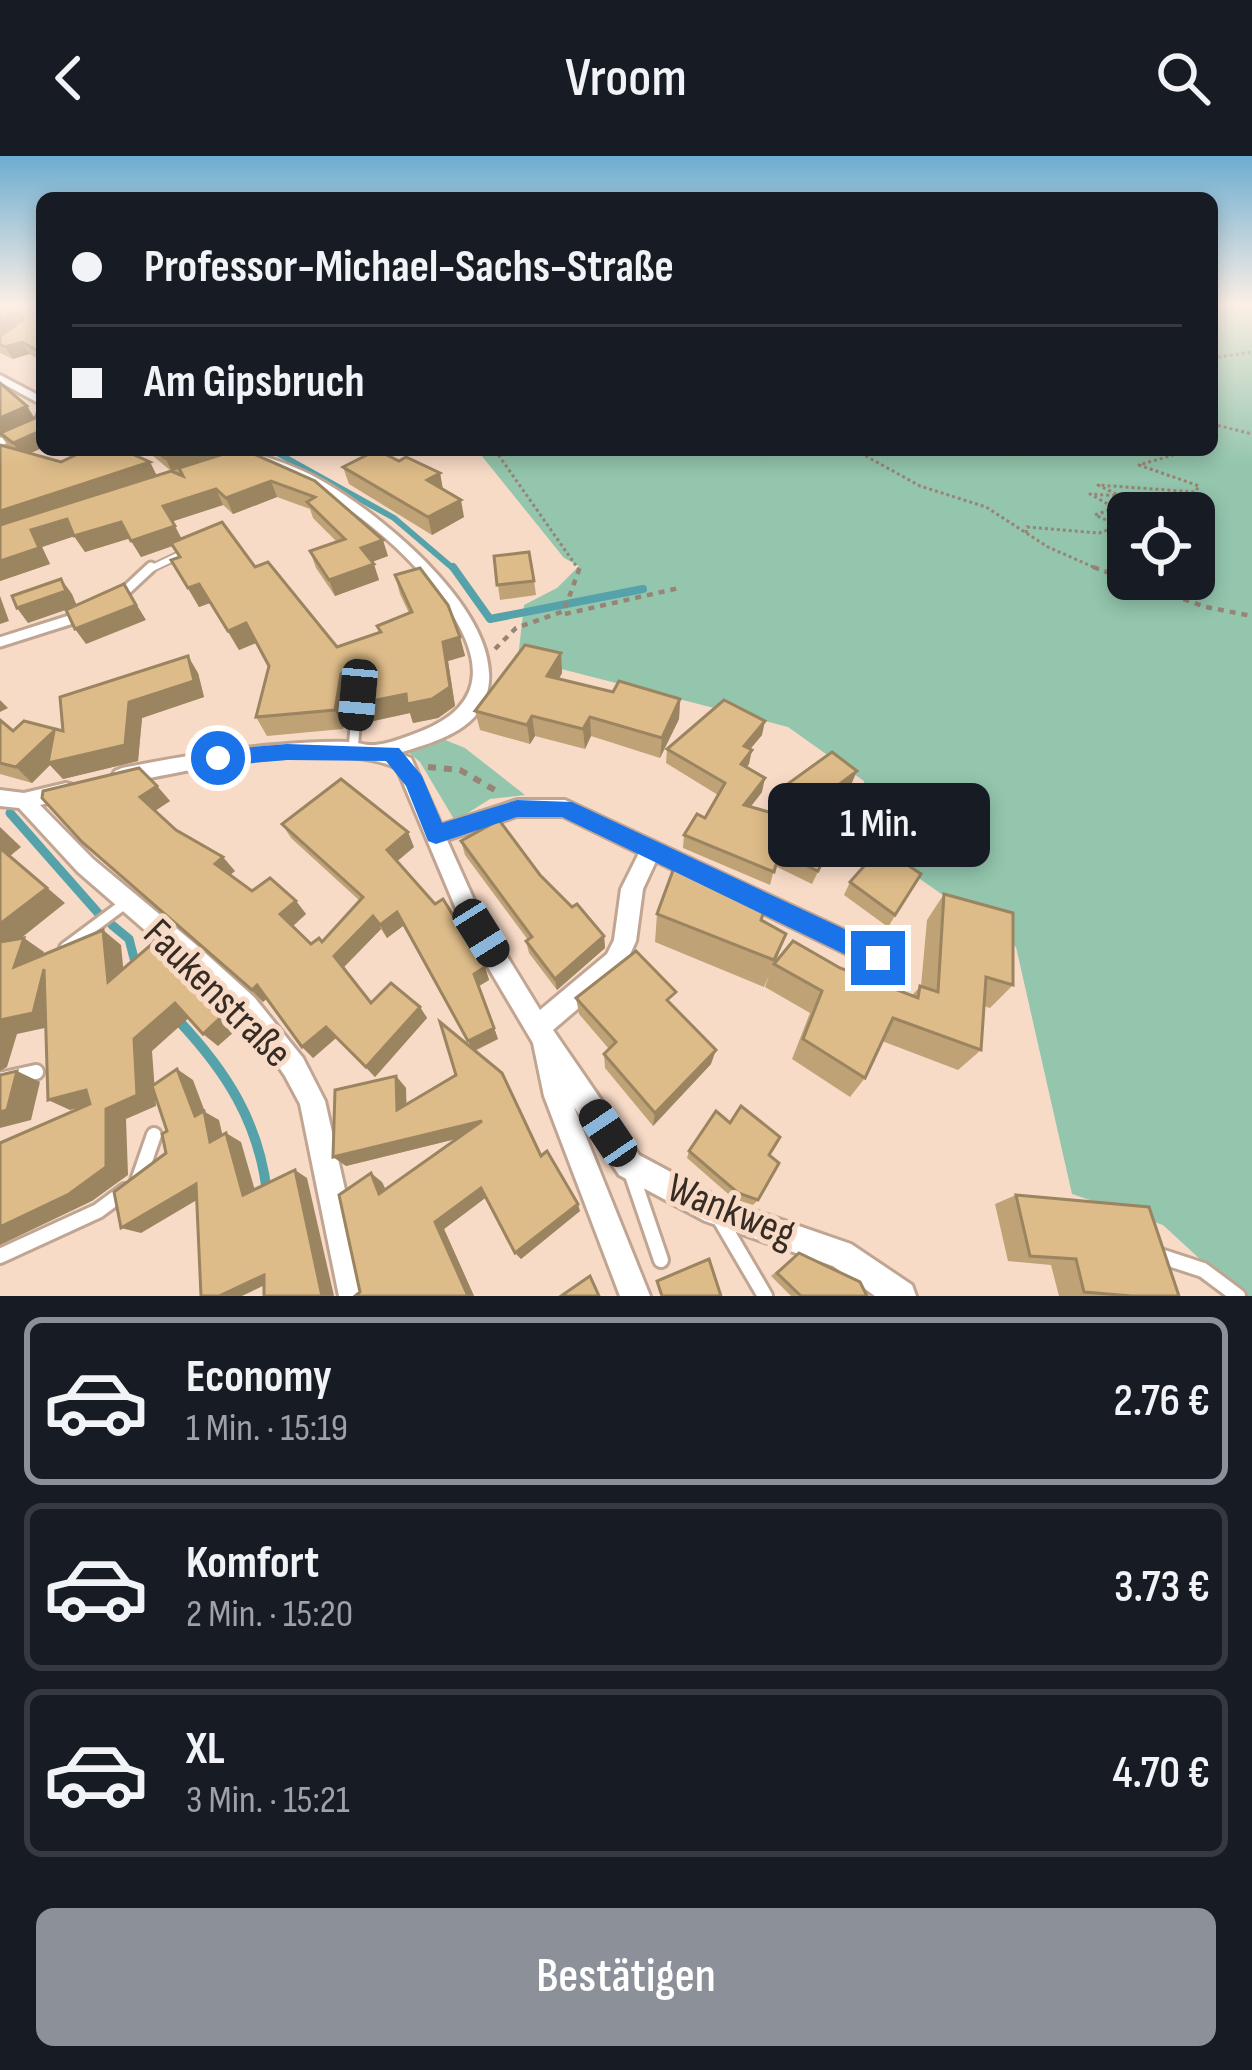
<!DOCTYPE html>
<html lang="de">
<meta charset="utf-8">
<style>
body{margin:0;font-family:"Sofia Sans Condensed",sans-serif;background:#242831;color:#f1f3f6;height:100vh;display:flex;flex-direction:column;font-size:45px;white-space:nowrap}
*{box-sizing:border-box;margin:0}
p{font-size:39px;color:#9ea1a6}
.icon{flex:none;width:66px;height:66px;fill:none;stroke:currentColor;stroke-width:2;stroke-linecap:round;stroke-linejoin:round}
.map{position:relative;height:1140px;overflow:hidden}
.drawer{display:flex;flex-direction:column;background:#171b24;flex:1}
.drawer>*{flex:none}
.hud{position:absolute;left:36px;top:36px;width:1182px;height:264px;border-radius:18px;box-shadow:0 6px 18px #0003;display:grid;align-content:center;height:264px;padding:0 36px;background:#171b24}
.tools{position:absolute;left:1107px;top:336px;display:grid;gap:24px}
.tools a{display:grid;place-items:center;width:108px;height:108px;border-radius:18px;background:#171b24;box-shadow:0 6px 18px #0003;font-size:60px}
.end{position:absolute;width:54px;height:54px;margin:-27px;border:15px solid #1a73e8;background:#fff;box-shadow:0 0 0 6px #fff}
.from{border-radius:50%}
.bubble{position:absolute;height:84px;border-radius:18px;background:#171b24;box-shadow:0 6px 18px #0003;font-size:39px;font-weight:600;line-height:84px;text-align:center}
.car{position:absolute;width:36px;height:72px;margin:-36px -18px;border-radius:15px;box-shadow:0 0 9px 3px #0007;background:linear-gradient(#222 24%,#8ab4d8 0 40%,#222 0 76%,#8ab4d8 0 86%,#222 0)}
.hud b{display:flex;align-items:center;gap:42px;height:114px;font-size:45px}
.hud b+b{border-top:3px solid #363941}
.hud i{width:30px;height:30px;background:#f1f3f6}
ul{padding:21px 0 0;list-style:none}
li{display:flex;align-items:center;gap:36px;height:168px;margin:0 24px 18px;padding:0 12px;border:6px solid #363941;border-radius:18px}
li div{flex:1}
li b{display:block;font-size:45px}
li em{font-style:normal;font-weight:600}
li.selected{border-color:#8c9099}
li>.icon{width:108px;height:108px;stroke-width:1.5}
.action{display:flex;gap:24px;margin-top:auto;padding:24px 36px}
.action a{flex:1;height:138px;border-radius:18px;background:#8c9099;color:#fff;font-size:48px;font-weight:600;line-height:138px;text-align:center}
header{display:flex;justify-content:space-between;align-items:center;height:156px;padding:0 36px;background:#171b24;font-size:54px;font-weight:600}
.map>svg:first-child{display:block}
.green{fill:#93c6ad;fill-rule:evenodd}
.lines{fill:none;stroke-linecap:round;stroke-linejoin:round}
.stream-far3{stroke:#55a2ab;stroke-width:6}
.stream-far2{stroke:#55a2ab;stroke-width:8}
.stream-far1{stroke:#55a2ab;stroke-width:9}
.stream{stroke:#55a2ab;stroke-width:10}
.lane-far3-casing{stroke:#c0a592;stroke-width:10}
.lane-far2-casing{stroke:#c0a592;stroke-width:15}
.lane-far1-casing{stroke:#c0a592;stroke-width:16}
.lane-casing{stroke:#c0a592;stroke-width:20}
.street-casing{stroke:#c0a592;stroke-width:6}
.path-far2{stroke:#988476;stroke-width:3;stroke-dasharray:3 3;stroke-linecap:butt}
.path-far1{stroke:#988476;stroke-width:4.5;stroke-dasharray:6 6;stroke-linecap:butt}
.path{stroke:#988476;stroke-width:6;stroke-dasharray:8 8;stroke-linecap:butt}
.lane-far3{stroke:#fff;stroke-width:6}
.lane-far2{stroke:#fff;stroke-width:9}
.lane-far1{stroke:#fff;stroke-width:10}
.lane{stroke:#fff;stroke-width:14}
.street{fill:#fff;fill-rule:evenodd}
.wall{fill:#bfa276}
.shaded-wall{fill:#9b8460}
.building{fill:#debc89;stroke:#9b8460;stroke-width:3}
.route{fill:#1a73e8}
.labels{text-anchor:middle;stroke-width:10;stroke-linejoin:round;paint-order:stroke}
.near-street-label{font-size:42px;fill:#372c24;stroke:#f8dbc7}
</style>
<header><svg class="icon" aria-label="back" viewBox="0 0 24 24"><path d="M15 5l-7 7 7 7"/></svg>Vroom<svg class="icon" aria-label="search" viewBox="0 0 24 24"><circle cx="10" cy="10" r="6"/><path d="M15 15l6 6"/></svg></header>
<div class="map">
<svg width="1252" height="1140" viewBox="0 0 1252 1140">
<rect width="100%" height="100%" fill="#f8dbc7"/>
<!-- green -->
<g class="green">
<path d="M1212 150H1252V1140H1240L1163 1069 1072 1038 1016 791 861 681 864 625 788 571 518 502 524 449 557 432 579 410 564 402 477 294H1212ZM1128 357H1194V423H1128Z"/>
<polygon points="438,581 465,592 525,639 490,643 455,665 420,606 406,594"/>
</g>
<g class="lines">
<!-- stream-far3 -->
<polyline class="stream-far3" points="272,294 394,362 455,414"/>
<!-- stream-far2 -->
<polyline class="stream-far2" points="453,411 490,463 643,433"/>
<!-- stream-far1 -->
<g class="stream-far1">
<polyline points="10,657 99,758"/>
<polyline points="112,769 129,783 136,810"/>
</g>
<!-- stream -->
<path class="stream" d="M178 864C226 915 259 966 267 1037"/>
<!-- lane-far3 casing -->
<g class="lane-far3-casing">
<polyline id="lane-far3" points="148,414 186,396"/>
</g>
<!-- lane-far2 casing -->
<g class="lane-far2-casing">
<g id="lane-far2">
<polyline points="121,439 151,411"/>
<polyline points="0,486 79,461"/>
<polyline points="353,594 358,539"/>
</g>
</g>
<!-- lane-far1 casing -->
<g class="lane-far1-casing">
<polyline id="lane-far1" points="65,792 127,746"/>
</g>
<!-- lane casing -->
<g class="lane-casing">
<g id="lane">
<polyline points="0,924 36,916"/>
<polyline points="632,1019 661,1104"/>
<polyline points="138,1025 154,979"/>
<polyline points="721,1065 765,1140"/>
<polyline points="0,1100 98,1055 125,1035"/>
<polyline points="1160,1100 1203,1114 1238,1140"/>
</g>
</g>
<!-- street casing -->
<g class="street-casing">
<g id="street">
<polygon points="0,219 42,241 42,249 0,226"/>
<polygon points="42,265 42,272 0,290 0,282"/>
<path d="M253 297C280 305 305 314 329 329 386 363 517 469 484 546 471 577 428 588 399 597L411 602 441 669 517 644H565L886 794 889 802 886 810 878 813 656 705 643 733 636 785 623 814 553 874 639 999 721 1043 851 1088 912 1129 916 1140H875L833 1110 705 1065 619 1019 574 951 650 1140H620L544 940 533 887 462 767 397 612C332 582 192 613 122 628L115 625 112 620 115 615 122 612C173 602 224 593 275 589 299 587 324 585 348 586 357 586 366 590 375 589 389 588 406 581 419 576 495 547 480 494 439 439 392 378 322 326 249 304V298ZM517 660H563L639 697 621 733 614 784 607 798 540 854 478 753 447 684Z"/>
<polygon points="66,627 73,629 76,635 73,641 40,649 93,703 194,787 254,841 303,902 325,945 369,1140 339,1140 300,948 285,920 263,888 208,829 78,716 19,652 0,650 0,634 24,637"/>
</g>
</g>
<!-- path-far2 -->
<g class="path-far2">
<polyline points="1212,202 1252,196"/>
<polyline points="1212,268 1252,278"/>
<polyline points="318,294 324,294"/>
<polyline points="495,294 579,414"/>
<polyline points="855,294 920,330 986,351 1048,391 1100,414"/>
<polyline points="1026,377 1027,371 1099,377 1119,370 1095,359 1115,352 1090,338 1120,340 1098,329 1195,336 1199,330 1139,309 1190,294"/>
</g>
<!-- path-far1 -->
<g class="path-far1">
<polyline points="1093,411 1206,451 1252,460"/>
<polyline points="565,458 679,432"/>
<polyline points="495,493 516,472 564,455 580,411"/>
</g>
<!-- path -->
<polyline class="path" points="428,611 460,614 500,637"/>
<!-- lane-far3 -->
<use href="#lane-far3" class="lane-far3"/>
<!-- lane-far2 -->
<use href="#lane-far2" class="lane-far2"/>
<!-- lane-far1 -->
<use href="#lane-far1" class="lane-far1"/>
<!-- lane -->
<use href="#lane" class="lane"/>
<!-- street -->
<use href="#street" class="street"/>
</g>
<!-- wall -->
<g class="wall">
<polygon points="0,150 42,150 42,205 29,198 13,203 0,197"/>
<polygon points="0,227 27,250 35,263 42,257 42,292 30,297 61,306 150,306 156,319 171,315 146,294 245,294 315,325 388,400 372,406 379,424 335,440 316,412 310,395 337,386 313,362 310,353 277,341 233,358 223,349 172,365 182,383 255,411 337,491 379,476 377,470 409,457 400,438 395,419 460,481 465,500 448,505 455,550 438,562 413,567 410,557 364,567 358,530 349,537 343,573 267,580 256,561 269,511 256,487 239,494 210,447 199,451 171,404 179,401 173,390 141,401 130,382 85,396 74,380 42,391 50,408 0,425 10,292 0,279"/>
<polygon points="399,305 440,317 443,333 464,361 432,379 349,328 343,311"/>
<polygon points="494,400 534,425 536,439 500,444"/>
<polygon points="561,497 562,517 559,523 613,536 680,543 679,563 660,602 591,580 585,593 535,580 530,588 480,574 475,555"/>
<polygon points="198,517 204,541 142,562 138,605 63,623 50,609 32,627 0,618 0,564 13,575 63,575"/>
<polygon points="762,579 750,593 749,608 746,611 762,636 751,650 831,689 812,728 775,710 770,729 683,692 684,679 705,662 718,639 666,607 667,593"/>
<polygon points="789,627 851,629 809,662 785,641"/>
<polygon points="157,630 170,645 155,655 176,674 235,715 230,719 252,735 296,745 306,758 292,770 311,788 322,786 360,745 291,682 282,668 414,691 397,705 485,811 489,824 479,830 498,883 475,895 541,1000 580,1055 521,1103 486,1041 444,1073 474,1140 355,1140 360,1136 382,1026 386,1034 456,983 346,1010 396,920 406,932 406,948 456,919 472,892 403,770 387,782 381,773 343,812 371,847 420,851 427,862 375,921 336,882 313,902 267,843 263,846 82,686"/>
<polygon points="461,685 540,719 604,780 605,792 557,834 529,797 526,785 528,784 465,699"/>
<polygon points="921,718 888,771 844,739 850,726"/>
<polygon points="944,738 1013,829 990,852 984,850 981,894 958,914 882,885 865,922 850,941 792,903 810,857 765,831 769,819 764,831 655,786 657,758 762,764 786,778 776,805 840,812 912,839 921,830 927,764"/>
<polygon points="576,842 674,851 711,908 653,970 605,912 604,898 609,893 579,858"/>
<polygon points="689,995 769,999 758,1044 753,1049 734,1043 687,1002"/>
<polygon points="1016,1039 1179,1140 1059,1140 1051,1109 1008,1105 995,1048"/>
<polygon points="799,1097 867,1140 791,1140 771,1120"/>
</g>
<!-- shaded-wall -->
<g class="shaded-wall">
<polygon points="19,153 26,164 0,181 0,165"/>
<polygon points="22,186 29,198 13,203 5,191"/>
<polygon points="27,250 35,263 0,279 0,262"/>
<polygon points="42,274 42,292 22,301 13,287"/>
<polygon points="189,294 237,294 172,315 165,302"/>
<polygon points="150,306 157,320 0,372 0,355"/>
<polygon points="440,317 443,335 427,324"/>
<polygon points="271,325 277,341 233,358 226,342"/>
<polygon points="216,333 223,349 171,366 163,350"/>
<polygon points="461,344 464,361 432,379 428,361"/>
<polygon points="67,363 78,379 42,391 50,408 0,425 0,405 31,374"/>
<polygon points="121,366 131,382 85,396 74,380"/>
<polygon points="175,370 183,386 141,401 131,385"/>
<polygon points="383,384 388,400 366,408 361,392"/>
<polygon points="374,408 379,424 335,440 329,424"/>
<polygon points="61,423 72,438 77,450 28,467 17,452"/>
<polygon points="124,428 146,464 86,488 75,473"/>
<polygon points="199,428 210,447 199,451 188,432"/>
<polygon points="0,440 9,465 0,468"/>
<polygon points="246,467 256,487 239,494 228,475"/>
<polygon points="460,481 465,500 448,505 455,550 438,562 413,567 410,557 364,567 357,548 443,486"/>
<polygon points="561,497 562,517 549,540 547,520"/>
<polygon points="188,500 198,517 204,541 142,562 138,605 63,623 50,609 32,627 16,611 54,575 69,591"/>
<polygon points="350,511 358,530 349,537 343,573 335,554 341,518"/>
<polygon points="680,543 679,563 660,602 662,582"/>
<polygon points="0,544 8,552 0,556"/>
<polygon points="532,560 535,580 530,588 527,569"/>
<polygon points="590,561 591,580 585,593 583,573"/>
<polygon points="765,565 762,579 741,604 744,590"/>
<polygon points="752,594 749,608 738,622 741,608"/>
<polygon points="857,615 851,629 809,662 813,648"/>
<polygon points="765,622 762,636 742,662 744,649"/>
<polygon points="157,630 170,645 153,656 140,641"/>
<polygon points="0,671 21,691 10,700 65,747 0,799"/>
<polygon points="408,676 414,691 394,708 387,694"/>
<polygon points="223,701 235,715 226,722 215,708"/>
<polygon points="296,745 306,758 291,772 280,758"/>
<polygon points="397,756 403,770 387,782 380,769"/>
<polygon points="373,760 381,773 343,812 334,800"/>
<polygon points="103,774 121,789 126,840 108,826"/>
<polygon points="604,780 605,792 557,834 555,823"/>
<polygon points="24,782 44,796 35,825 14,811"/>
<polygon points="153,787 229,857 225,865 235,875 218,890 203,878"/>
<polygon points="485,811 489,824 479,830 498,883 473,895 468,885 474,818"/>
<polygon points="44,813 54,870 17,878 7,911 0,915 0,864"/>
<polygon points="257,829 268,841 263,846 252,834"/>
<polygon points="175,847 191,860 152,895 156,950 126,963 128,1019 92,1045 0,1089 0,1071 106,953 134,883"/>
<polygon points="420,851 427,862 375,921 366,911"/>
<polygon points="326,871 336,882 313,902 302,891"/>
<polygon points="716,894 711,908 653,970 655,957"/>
<polygon points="177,913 193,924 205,956 219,964 226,994 210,986 195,960"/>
<polygon points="17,915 40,926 31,964 0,972 0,956"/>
<polygon points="396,920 406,932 407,965 397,954"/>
<polygon points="86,934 106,945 70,954 48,944"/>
<polygon points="482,965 488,975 346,1010 333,1001"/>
<polygon points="226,977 241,986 258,1045 243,1039"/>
<polygon points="295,1014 307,1022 334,1140 322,1140"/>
<polygon points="371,1017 382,1026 391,1046 379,1038"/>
<polygon points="196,1028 212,1035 141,1077 121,1072"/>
<polygon points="481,1032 488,1040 444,1073 474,1140 468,1140 435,1066"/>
<polygon points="578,1048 580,1055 521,1103 515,1097"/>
<polygon points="264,1119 279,1122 242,1140 219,1140"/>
</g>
<!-- building -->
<g class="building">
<polygon points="0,150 42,150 42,197 22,186 5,191 0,188 0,180 23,164 19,153 0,165"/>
<polygon points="0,227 27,250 0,262"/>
<polygon points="38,255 42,257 42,274 13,287 0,277 35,262"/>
<polygon points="0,289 61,306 86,294 123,294 150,306 0,355"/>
<polygon points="155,294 189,294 165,302"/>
<polygon points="236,294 245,294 315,325 383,384 361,392 374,408 329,424 310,395 345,383 307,346 315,341 271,325 226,342 216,333 163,350 175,370 131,385 121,366 74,380 67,363 31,374 39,392 0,405 0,369 171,315 183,320 179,312"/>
<polygon points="377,294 399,305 406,301 440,317 427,324 461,344 428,361 343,311"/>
<polygon points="222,366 255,411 268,406 337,491 381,476 377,470 412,456 395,419 420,412 448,449 460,481 443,486 450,531 432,543 407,548 406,538 357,548 359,517 350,511 341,518 335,554 256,561 269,510 246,467 228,475 199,428 188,432 171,404 180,401 171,387"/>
<polygon points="529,396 534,425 497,429 494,400"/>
<polygon points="61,423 66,435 17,452 12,440"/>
<polygon points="124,428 136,449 75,473 66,454"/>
<polygon points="525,489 561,497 547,520 613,536 619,525 680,543 662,582 590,561 583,573 532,560 527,569 475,555"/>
<polygon points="188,500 194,525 129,546 125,589 48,607 54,575 16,611 0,607 0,564 13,575 24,565 63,575 60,541"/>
<polygon points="724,544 765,565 744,590 752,594 741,608 765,622 744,649 836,675 818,715 779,697 774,716 684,679 697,658 705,662 725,627 667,593"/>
<polygon points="832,596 857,615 813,648 789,627"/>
<polygon points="139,612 157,630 140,641 176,674 223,701 215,708 252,735 270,722 296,745 280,758 311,788 319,782 322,786 363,741 282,668 341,623 408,676 387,694 435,748 443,743 485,811 474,818 494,872 468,885 397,756 380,769 373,760 334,800 371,847 391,827 420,851 366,911 326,871 302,891 257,829 252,834 82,686 42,642 43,635"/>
<polygon points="499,664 540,719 572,751 577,748 604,780 555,823 526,785 532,781 461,685"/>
<polygon points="881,691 921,718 895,759 850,726"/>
<polygon points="0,692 47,732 0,768"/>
<polygon points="675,709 768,744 761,764 786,778 774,804 657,758"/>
<polygon points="944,738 1013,757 1013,829 986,821 981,894 893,862 865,922 803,883 822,835 774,808 793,785 840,812 918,842 920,830 938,836"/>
<polygon points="103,774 108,826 153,787 214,844 210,852 220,862 203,878 175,847 134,883 137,939 106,953 106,1011 69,1038 0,1071 0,987 90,948 86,934 48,944 44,813 33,857 0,864 0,786 24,782 14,811"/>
<polygon points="636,795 676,836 667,844 716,894 655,957 604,898 616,886 576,842"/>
<polygon points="440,866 502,917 541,1000 547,995 578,1048 515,1097 481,1032 435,1066 468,1140 355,1140 360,1136 339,1039 371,1017 379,1038 482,965 333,1001 335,934 396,920 397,954 456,919"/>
<polygon points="177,913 195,960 204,955 210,986 226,977 243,1039 295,1014 322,1140 264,1140 264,1119 219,1140 201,1140 196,1028 121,1072 114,1036 166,997 162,978 167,975 152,930"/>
<polygon points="17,915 7,954 0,956 0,919"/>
<polygon points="741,950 780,981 769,999 779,1007 758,1044 738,1037 689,995 716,955 730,967"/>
<polygon points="1016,1039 1149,1051 1179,1140 1132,1140 1084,1136 1076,1103 1030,1100"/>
<polygon points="799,1097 860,1126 867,1140 801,1140 777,1117"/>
<polygon points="709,1103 721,1140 662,1140 657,1125"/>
<polygon points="590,1120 599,1140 561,1140"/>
</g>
<!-- sky -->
<linearGradient id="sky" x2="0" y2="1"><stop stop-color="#6dadd0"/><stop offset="0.48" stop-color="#fcefe6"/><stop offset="1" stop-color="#fcefe6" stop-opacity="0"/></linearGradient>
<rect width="1252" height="310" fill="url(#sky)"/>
<!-- route -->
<polygon class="route" points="287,588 399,592 422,620 442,667 517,644 572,646 887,793 890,802 878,814 869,810 562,661 517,661 436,688 428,685 406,630 386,605 287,604 218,610 207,602 218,594"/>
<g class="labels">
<!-- near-street labels -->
<g class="near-street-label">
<text transform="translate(219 836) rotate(45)" y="15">Faukenstraße</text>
<text transform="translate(732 1053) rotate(22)" y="15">Wankweg</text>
</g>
</g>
</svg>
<div class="tools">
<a><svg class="icon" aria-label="locate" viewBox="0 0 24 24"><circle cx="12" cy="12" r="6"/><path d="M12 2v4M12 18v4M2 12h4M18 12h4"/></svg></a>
</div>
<i class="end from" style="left:218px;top:602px"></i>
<i class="end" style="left:878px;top:802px"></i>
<div class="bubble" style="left:768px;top:627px;width:222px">1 Min.</div>
<i class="car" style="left:358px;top:539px;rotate:185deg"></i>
<i class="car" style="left:481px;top:777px;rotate:148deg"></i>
<i class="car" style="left:608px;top:977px;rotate:326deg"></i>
<div class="hud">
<b><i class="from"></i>Professor-Michael-Sachs-Straße</b>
<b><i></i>Am Gipsbruch</b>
</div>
</div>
<section class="drawer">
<ul>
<li class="selected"><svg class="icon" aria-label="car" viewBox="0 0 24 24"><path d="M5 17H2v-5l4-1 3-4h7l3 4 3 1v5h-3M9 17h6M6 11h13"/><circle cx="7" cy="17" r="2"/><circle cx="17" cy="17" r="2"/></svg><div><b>Economy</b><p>1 Min. · 15:19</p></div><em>2.76 €</em></li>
<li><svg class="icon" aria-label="car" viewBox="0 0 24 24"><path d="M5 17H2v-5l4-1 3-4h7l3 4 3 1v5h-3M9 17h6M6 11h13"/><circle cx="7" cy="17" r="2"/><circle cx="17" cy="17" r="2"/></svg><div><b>Komfort</b><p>2 Min. · 15:20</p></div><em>3.73 €</em></li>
<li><svg class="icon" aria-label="car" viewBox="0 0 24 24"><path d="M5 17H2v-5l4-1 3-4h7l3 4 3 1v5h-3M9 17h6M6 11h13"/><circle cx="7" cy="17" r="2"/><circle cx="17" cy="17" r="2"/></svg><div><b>XL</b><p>3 Min. · 15:21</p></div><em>4.70 €</em></li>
</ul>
<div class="action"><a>Bestätigen</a></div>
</section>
